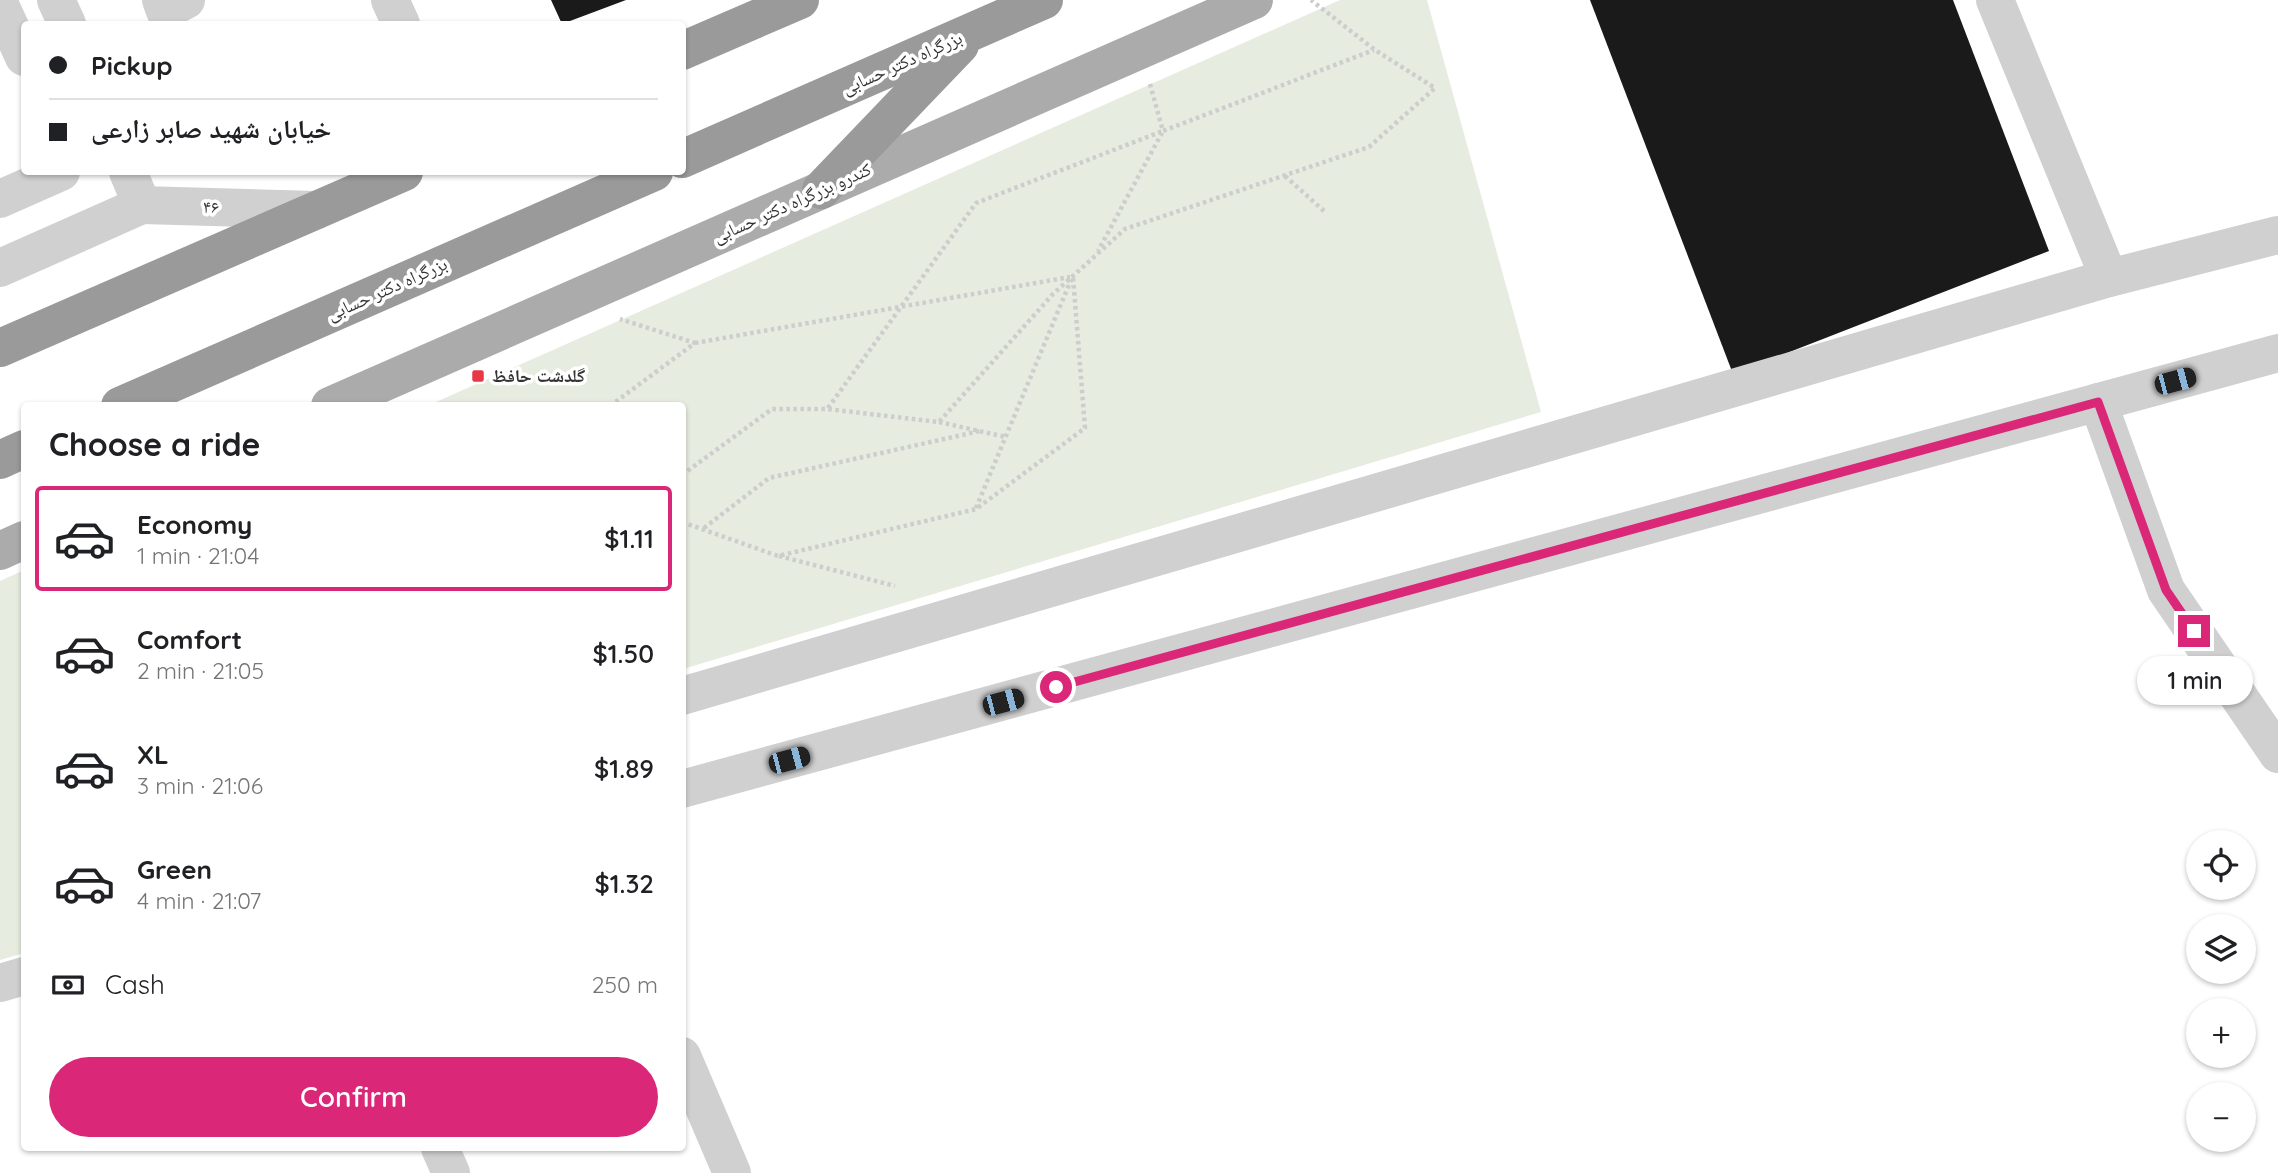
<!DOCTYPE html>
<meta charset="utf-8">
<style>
body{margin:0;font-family:Quicksand,"Noto Naskh Arabic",sans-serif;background:#f2f2f2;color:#202124;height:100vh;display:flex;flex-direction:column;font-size:26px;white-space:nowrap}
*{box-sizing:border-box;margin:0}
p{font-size:23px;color:#757577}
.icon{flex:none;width:38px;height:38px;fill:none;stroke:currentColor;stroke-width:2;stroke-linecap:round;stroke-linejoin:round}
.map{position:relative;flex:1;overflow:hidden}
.drawer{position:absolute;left:21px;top:402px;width:665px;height:749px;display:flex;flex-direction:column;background:#fff;border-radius:7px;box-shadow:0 2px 5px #0004}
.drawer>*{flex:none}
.hud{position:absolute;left:21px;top:21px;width:665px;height:154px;border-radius:7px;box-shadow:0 2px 5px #0004;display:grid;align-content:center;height:154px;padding:0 28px;background:#fff}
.buttons{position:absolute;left:2186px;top:830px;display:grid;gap:14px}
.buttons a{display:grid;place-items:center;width:70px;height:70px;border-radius:50%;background:#fff;box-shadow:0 2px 5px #0004;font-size:35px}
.end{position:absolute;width:32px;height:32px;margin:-16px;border:9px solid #db2777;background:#fff;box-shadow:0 0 0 4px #fff}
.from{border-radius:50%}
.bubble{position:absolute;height:49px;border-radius:24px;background:#fff;box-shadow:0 2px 5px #0004;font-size:23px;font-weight:600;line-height:49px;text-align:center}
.car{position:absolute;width:21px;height:42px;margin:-21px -10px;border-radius:9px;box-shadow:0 0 5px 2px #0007;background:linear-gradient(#222 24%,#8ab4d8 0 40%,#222 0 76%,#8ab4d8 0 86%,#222 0)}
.hud b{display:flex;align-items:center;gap:24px;height:66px;font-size:26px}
.hud b+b{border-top:2px solid #e0e0e0}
.hud i{width:18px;height:18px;background:#202124}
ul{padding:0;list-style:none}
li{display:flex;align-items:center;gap:21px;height:105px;margin:0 14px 10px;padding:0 14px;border:4px solid transparent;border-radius:7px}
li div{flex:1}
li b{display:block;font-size:26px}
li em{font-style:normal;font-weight:600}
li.selected{border-color:#db2777}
li>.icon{width:63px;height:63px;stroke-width:1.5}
h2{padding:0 28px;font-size:32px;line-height:84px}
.pay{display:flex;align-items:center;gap:18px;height:77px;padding:0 28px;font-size:26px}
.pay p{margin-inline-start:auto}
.primary-button{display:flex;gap:14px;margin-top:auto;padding:14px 28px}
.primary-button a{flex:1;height:80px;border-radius:42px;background:#db2777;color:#fff;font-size:28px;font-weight:600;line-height:80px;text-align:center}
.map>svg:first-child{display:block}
.green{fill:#e6ecdf}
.building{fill:#1a1a1a}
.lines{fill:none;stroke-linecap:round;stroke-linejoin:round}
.path{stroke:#cdcdcd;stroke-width:4.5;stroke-dasharray:3.5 3.5;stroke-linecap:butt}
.minor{stroke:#d0d0d0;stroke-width:38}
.major{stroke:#ababab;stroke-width:38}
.highway{stroke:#9a9a9a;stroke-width:38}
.route{stroke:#db2777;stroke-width:9}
.poi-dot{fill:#e63946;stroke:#fff;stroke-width:2.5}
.labels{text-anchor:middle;stroke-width:7;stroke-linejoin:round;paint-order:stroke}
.street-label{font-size:18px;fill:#333;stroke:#fff}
.poi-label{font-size:18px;font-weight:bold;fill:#333;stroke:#fff;text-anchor:start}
</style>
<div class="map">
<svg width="2278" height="1173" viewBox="0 0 2278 1173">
<rect width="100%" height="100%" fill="#fff"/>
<!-- green -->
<g class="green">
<polygon points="1340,0 1427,0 1541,412 683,669 682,406 427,406"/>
<polygon points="22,571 24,572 24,953 0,960 0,581"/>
</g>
<!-- building -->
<g class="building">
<polygon points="551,0 626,0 562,24"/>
<polygon points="1590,0 1953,0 2049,251 1733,374"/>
</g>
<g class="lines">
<!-- path -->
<g class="path">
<polyline points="1150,84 1163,131 1374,50"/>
<polyline points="1285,176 1324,211"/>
<polyline points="695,343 1070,277"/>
<polyline points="610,406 695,343 620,319"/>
<polyline points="828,408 976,203 1163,131 1098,251"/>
<polyline points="939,422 1006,437"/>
<polyline points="682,475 772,409 827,409 939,422 1053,294 1125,229 1369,147 1435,88 1375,50 1311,0"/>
<polyline points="976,508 1071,280"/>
<polyline points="682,522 778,556 976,509 1085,428 1073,277"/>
<polyline points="704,528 769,478 980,431"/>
<polyline points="779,556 895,586"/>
</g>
<!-- minor -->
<g class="minor">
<polyline points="56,0 67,24"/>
<polyline points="161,0 165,11 186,0"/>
<polyline points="390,0 401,24"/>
<polyline points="1995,0 2109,278"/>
<polyline points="0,5 24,57"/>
<polyline points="128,172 142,205 317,210"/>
<polyline points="0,199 61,172"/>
<polyline points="0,268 142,205"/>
<polyline points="2098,402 2166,590 2278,754"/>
<polyline points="682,696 2109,278 2278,235"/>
<polyline points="682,789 2278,353"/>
<polyline points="0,983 24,976"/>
<polyline points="682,1056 732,1173"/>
<polyline points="440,1148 451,1173"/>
</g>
<!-- major -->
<g class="major">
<polyline points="330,406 1254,0"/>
<polyline points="0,551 24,540"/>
</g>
<!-- highway -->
<g class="highway">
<polyline points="682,51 800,0"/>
<polyline points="682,159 1044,0"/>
<polyline points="821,190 960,45"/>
<polyline points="0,348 404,172"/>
<polyline points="120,406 654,172"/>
<polyline points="0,460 24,449"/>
</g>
</g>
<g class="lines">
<!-- route -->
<polyline class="route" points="1056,687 2098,402 2166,590 2194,631"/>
</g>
<!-- markers -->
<rect class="poi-dot" x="471" y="369" width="14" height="14" rx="3.5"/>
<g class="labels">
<!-- street labels -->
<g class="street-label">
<text transform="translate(902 63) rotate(-24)" y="6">بزرگراه دکتر حسابی</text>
<text transform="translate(792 203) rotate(-24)" y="6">کندرو بزرگراه دکتر حسابی</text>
<text transform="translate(211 207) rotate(2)" y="6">۴۶</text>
<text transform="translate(387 289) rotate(-24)" y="6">بزرگراه دکتر حسابی</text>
</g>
<!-- poi labels -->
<g class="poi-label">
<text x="492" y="382">گلدشت حافظ</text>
</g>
</g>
</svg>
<div class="buttons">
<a><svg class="icon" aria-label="locate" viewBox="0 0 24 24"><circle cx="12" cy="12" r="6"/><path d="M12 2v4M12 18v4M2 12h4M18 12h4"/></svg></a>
<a><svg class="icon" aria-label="layers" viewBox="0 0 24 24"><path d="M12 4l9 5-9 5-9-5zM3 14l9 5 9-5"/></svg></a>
<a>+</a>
<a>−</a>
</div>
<i class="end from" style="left:1056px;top:687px"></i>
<i class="end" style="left:2194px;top:631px"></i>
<div class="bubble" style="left:2137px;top:656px;width:116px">1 min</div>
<i class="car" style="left:2175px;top:381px;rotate:75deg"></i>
<i class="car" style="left:1003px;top:702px;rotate:75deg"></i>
<i class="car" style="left:789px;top:760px;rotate:75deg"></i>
<div class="hud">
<b><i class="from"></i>Pickup</b>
<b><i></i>خیابان شهید صابر زارعی</b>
</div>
<section class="drawer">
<h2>Choose a ride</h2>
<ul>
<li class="selected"><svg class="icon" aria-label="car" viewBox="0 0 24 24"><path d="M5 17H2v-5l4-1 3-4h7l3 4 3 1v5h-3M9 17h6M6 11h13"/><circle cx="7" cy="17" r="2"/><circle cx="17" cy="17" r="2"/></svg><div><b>Economy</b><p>1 min · 21:04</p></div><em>$1.11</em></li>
<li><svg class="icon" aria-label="car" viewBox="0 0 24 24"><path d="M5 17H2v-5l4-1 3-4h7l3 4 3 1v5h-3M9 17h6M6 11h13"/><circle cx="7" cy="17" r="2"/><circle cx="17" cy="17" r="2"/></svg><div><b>Comfort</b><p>2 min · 21:05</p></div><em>$1.50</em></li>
<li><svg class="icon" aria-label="car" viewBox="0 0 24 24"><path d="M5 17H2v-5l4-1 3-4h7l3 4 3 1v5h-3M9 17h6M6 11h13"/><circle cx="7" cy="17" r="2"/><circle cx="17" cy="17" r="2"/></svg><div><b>XL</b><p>3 min · 21:06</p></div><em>$1.89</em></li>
<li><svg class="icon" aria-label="car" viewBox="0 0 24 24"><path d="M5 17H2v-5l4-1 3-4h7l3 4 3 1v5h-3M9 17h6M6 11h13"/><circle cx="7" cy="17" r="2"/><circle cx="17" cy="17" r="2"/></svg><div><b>Green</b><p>4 min · 21:07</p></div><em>$1.32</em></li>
</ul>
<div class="pay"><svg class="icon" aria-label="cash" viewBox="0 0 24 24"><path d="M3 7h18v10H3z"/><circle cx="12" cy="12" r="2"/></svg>Cash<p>250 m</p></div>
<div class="primary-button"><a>Confirm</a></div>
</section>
</div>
